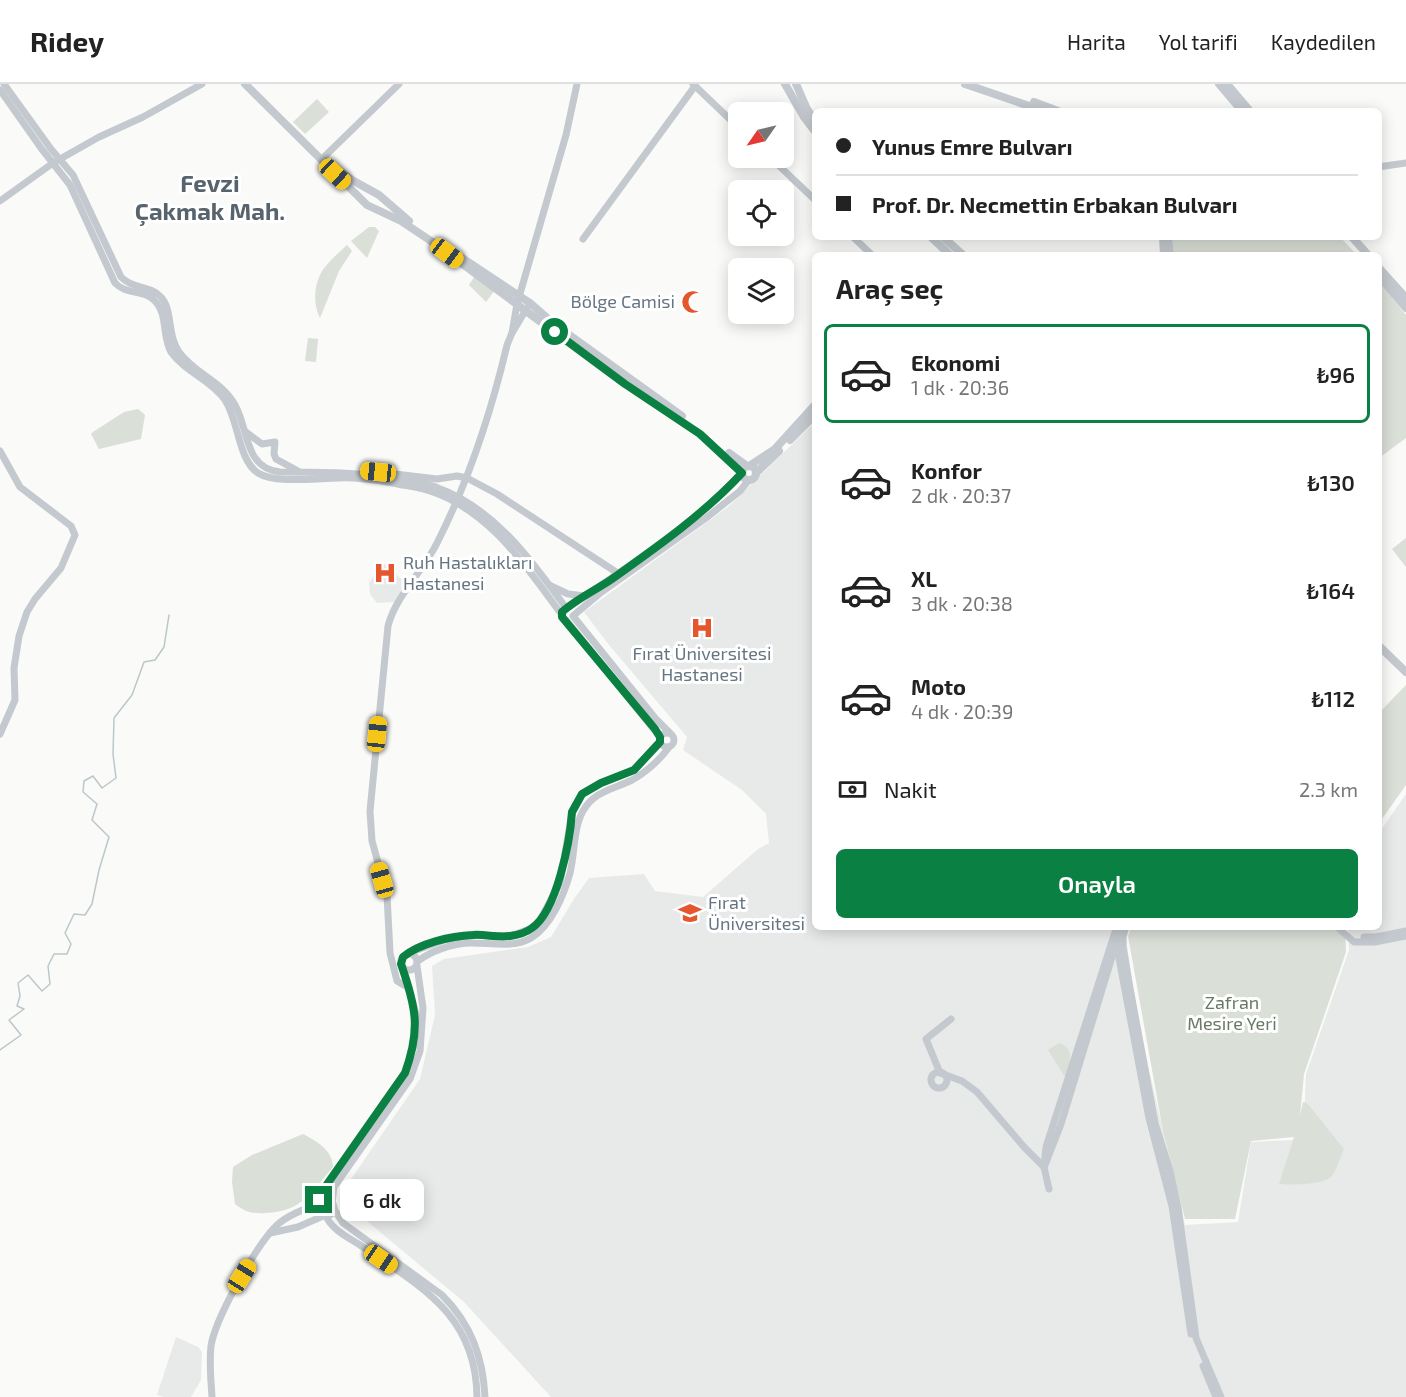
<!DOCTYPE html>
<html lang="tr">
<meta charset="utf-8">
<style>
body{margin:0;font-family:"Exo 2",sans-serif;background:#f6f6f6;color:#222;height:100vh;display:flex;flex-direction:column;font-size:22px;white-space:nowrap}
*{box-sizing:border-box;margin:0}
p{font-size:20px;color:#767676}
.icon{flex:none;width:33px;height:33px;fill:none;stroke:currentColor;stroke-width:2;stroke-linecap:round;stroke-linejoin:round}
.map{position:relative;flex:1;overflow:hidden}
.side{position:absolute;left:812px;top:168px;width:570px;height:678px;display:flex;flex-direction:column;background:#fff;border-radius:9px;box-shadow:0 3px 15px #0003}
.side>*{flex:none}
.guide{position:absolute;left:812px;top:24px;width:570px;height:132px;border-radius:9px;box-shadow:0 3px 15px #0003;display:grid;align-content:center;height:132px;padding:0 24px;background:#fff}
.needle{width:39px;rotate:236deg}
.fabs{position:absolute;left:728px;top:18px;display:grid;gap:12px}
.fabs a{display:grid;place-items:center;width:66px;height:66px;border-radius:9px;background:#fff;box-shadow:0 3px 15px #0003;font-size:30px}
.end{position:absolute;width:27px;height:27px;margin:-14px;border:8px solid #0b8043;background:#fff;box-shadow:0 0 0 3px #fff}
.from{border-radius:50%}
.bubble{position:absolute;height:42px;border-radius:9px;background:#fff;box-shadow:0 3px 15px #0003;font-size:20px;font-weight:600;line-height:42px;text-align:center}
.car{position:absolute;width:18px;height:36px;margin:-18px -9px;border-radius:8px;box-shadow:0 0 4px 2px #0007;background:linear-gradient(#f5c518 24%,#345 0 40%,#f5c518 0 76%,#345 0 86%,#f5c518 0)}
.guide b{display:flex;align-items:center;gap:21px;height:57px;font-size:22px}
.guide b+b{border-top:2px solid #e0e0e0}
.guide i{width:15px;height:15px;background:#222}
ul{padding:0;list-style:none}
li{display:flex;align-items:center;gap:18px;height:99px;margin:0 12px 9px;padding:0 12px;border:3px solid transparent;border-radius:9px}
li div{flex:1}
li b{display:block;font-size:22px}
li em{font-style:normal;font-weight:600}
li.selected{border-color:#0b8043}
li>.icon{width:54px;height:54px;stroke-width:1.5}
h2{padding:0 24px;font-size:27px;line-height:72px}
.pay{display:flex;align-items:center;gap:15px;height:66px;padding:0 24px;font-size:22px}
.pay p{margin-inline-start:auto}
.action{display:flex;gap:12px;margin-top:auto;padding:12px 24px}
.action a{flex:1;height:69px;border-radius:9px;background:#0b8043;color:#fff;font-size:24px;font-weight:600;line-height:69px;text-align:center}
header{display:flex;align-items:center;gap:36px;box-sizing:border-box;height:84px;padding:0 30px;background:#fff;border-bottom:2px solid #e0e0e0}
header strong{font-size:28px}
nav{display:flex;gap:33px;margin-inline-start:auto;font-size:21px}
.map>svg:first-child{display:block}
.built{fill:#e8e9e9}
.green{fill:#dadfd7}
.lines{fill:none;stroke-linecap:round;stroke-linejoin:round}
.stream{stroke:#bbc7cb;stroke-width:1.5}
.secondary{stroke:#c3c9ce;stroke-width:7}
.primary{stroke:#c3c9ce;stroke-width:8}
.highway{stroke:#c3c9ce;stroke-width:8}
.route{stroke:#0b8043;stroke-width:8}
.labels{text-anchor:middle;stroke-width:6;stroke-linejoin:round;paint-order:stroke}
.poi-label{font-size:18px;fill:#657683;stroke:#fff;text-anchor:start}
.park-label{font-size:18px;fill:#687a64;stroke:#fff}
.district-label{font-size:24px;font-weight:bold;fill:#57646e;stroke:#fff}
</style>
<header>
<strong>Ridey</strong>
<nav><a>Harita</a><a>Yol tarifi</a><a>Kaydedilen</a></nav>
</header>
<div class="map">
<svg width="1406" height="1313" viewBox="0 0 1406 1313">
<rect width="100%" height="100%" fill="#fafaf8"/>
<!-- built -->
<g class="built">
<polygon points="814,339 814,843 1130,843 1126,855 1140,947 1185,1141 1238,1138 1251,1058 1293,1056 1304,1034 1306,990 1349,866 1348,844 1378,843 1378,773 1380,768 1379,766 1379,749 1406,710 1406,1313 551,1313 464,1218 350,1123 351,1095 420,995 435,931 432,882 444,875 528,863 551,853 574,815 589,794 644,790 655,807 703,813 758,765 769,759 766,730 742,706 683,666 687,653 609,561 584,528 729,422"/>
<polygon points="383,479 406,499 394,518 377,519 370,510 369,499"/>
<polygon points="176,1253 198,1263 202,1268 201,1296 191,1313 164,1313 157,1311"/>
</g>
<!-- green -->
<g class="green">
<polygon points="317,15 329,28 305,50 293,38"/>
<polygon points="369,143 375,143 379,147 367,174 351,157"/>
<polygon points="1172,153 1340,153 1357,171 1174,171"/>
<path d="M347 161 352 167 339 187 320 234C312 219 314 195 326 182 332 174 340 168 347 161Z"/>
<polygon points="474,193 495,206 486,218 469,201"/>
<polygon points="1378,196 1406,231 1406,354 1379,374"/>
<polygon points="308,254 318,255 316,278 305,277"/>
<polygon points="138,325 145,331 141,355 99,365 91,350 93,348 124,328"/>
<polygon points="1406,454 1406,483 1392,465"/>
<polygon points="1406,601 1406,701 1379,739 1379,629"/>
<path d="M1131 843H1345L1346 868 1304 990 1300 1032 1303 1018 1307 1019 1344 1065C1340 1073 1337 1085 1332 1092 1324 1101 1291 1101 1279 1100L1294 1053 1251 1057 1235 1135H1185L1163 1047 1128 852Z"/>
<path d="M1059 959C1075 964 1070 978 1067 992L1065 993 1048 966Z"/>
<path d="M303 1050C316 1057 333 1066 333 1083 311 1109 302 1127 266 1129 253 1130 245 1128 235 1120L232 1098 233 1083 252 1071Z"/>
</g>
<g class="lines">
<!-- stream -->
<polyline class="stream" points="0,966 21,951 9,936 24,925 17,922 20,912 18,899 28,891 42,907 50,900 48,882 54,870 67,870 71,860 65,849 74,830 85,831 92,820 99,786 109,753 92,736 97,720 83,708 84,697 93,692 102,704 116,694 113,670 114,634 132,611 144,578 155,576 164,563 169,531"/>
<!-- secondary -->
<g class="secondary">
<path d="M4 0 51 65 73 91 121 193C132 205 150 201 161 213 173 226 167 251 179 268 195 290 222 297 235 321 249 346 244 384 280 388 322 388 360 388 403 396 414 398 427 399 438 404 494 424 533 478 566 524"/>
<polyline points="693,0 738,43"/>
<path d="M0 6 41 64 70 101 115 199C126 211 144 205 155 217 168 230 162 253 171 268 185 288 211 296 225 316 239 337 238 376 258 389 275 400 318 394 339 394 357 393 375 396 393 399 406 402 420 403 433 408 492 429 526 483 562 531"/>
<polyline points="324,73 399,0"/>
<polyline points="771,74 814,115"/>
<polyline points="1378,83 1406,79"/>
<polyline points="0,117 53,79 99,53 143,33 202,0"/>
<polyline points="853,153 872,171"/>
<polyline points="583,155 695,2"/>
<polyline points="512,249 517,220 566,51 577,0"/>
<polyline points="246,348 262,360 275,358 274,370 276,375 298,387"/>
<polyline points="0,367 20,403 71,442 75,451 61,484 35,515 27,528 19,552 14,584 15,616 0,650"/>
<polyline points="395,390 437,395 457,392 467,394 497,410 619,490"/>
<polyline points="551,502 568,510 585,512"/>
<path d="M568 524C627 482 692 443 742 389"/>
<polyline points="574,531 599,510 706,434 740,407 748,397"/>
<polyline points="573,532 655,634 670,649"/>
<polyline points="566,536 660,653"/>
<circle cx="667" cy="656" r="7"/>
<polyline points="1120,843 1117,856 1119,874 1149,1034 1172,1122 1191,1250"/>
<polyline points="1126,843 1123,852 1123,862 1129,899 1155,1039 1170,1087 1178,1123 1196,1254 1221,1313"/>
<polyline points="1337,843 1354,858 1375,858 1406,852"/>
<polyline points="1364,853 1376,853 1406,847"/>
<polyline points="409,869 444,856 472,851 511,852 532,844 540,836 560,799 572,728 582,710 601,699 634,686 660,658"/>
<circle cx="409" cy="878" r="8"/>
<path d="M418 877C431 867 451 860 469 859 488 858 513 865 531 854 551 842 564 811 570 789 575 769 573 745 583 727 594 707 614 705 632 696 645 689 661 675 669 663"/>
<path d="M409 904 397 897 390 869 387 811 372 757 370 727 388 542C396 511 423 488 437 459 469 396 491 329 507 261L512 249 527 224"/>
<circle cx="939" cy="996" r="8"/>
<polyline points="940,989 926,955 951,935"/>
<polyline points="943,990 962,997 977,1008 1024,1063 1044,1083 1049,1105"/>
<polyline points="1045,1081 1061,1040 1116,860"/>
<polyline points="1044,1083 1046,1063 1116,845"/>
<circle cx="326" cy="1124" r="8"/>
<polyline points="320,1118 319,1112 405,989 415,957 416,930 402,882"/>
<polyline points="332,1119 334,1103 410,995 420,967 423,924 417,882"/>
<path d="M334 1125 343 1139 442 1211C471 1240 483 1273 485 1313"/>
<path d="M326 1132C331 1145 349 1154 360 1161 421 1203 476 1230 477 1313"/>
<polyline points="270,1149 298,1143 323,1132"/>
<polyline points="1203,1282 1216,1313"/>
<path d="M212 1313C211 1296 209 1279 211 1262 215 1235 257 1160 277 1141 287 1132 305 1124 318 1121"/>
</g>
<!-- primary -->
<g class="primary">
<polyline points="245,0 367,121 401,137 434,159 610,289 700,350 742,389"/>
<polyline points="785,0 804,33 814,46"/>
<polyline points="796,0 807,25 814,36"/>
<polyline points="965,0 1044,27"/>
<polyline points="1219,0 1242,27"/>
<polyline points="1227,0 1250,27"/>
<polyline points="1034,18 1058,27"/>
<polyline points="332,80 352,96 379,111 409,137"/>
<polyline points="931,153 950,171"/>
<polyline points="943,153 963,171"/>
<polyline points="1163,153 1164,171"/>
<polyline points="1168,153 1170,171"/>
<polyline points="1352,153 1368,171"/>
<polyline points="453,168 530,219 554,240 682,332"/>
<polyline points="1378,183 1406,214"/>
<polyline points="1378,191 1406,224"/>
<polyline points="790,356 814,332"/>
<polyline points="729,369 747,382"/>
<circle cx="749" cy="389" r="7"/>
<polyline points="749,382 775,365 814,322"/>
<polyline points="756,389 779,367"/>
</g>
<!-- highway -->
<polyline class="highway" points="1378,561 1406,588"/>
</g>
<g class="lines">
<!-- route -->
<path class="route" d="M319 1116V1112L323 1106 405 989C421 945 416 923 401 880L403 873C420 859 451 852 473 851 485 850 498 854 510 852 517 851 527 848 532 844 557 827 570 757 572 728L582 710 601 699 634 686 660 658V653L655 645 562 533V528C576 515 596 506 612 495 657 463 704 430 742 389L700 350 625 300 555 248"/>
</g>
<!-- icons -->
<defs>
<g id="mosque-bare" transform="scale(1.8)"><path d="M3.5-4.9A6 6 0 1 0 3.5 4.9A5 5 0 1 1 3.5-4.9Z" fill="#e4572e" stroke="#fff" stroke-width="2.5" paint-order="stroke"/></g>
<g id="hospital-bare" transform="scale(1.8)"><path d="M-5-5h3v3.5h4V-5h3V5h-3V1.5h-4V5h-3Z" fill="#e4572e" stroke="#fff" stroke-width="2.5" paint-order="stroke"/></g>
<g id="university-bare" transform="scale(1.8)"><path d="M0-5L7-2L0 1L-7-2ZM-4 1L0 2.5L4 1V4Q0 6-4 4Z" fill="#e4572e" stroke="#fff" stroke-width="2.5" paint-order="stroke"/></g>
</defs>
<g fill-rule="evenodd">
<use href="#mosque-bare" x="693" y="218"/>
<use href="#hospital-bare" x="385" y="489"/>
<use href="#hospital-bare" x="702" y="544"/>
<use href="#university-bare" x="690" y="829"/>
</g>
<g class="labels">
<!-- poi labels -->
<g class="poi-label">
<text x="675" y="224" text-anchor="end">Bölge Camisi</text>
<text x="403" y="485">Ruh Hastalıkları<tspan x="403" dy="21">Hastanesi</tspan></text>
<text x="702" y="576" text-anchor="middle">Fırat Üniversitesi<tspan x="702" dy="21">Hastanesi</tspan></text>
<text x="708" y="825">Fırat<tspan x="708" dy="21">Üniversitesi</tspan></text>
</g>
<!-- park labels -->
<g class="park-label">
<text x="1232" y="925">Zafran<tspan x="1232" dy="21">Mesire Yeri</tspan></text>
</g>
<!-- district labels -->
<g class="district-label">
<text x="210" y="108">Fevzi<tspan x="210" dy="28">Çakmak Mah.</tspan></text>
</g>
</g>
</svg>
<div class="fabs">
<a><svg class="needle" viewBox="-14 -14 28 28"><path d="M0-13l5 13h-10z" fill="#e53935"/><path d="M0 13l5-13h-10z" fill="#767676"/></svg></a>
<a><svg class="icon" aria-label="locate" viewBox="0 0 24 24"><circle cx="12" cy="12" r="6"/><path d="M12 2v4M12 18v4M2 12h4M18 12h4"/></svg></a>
<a><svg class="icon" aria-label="layers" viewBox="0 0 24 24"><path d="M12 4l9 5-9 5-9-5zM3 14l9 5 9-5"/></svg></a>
</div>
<i class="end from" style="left:555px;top:248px"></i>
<i class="end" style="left:319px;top:1116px"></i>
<div class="bubble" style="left:340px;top:1095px;width:84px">6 dk</div>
<i class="car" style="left:335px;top:90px;rotate:133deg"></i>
<i class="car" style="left:447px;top:169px;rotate:127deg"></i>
<i class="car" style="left:378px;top:388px;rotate:276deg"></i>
<i class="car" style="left:377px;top:650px;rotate:6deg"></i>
<i class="car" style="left:382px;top:796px;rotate:344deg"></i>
<i class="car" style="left:381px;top:1175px;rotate:124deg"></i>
<i class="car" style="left:242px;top:1192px;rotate:32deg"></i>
<div class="guide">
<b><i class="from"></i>Yunus Emre Bulvarı</b>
<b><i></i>Prof. Dr. Necmettin Erbakan Bulvarı</b>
</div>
<section class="side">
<h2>Araç seç</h2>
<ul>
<li class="selected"><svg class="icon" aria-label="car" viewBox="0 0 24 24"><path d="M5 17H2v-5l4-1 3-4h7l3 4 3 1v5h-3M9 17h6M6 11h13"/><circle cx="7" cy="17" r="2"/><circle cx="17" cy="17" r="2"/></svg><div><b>Ekonomi</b><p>1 dk · 20:36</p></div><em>₺96</em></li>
<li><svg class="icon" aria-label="car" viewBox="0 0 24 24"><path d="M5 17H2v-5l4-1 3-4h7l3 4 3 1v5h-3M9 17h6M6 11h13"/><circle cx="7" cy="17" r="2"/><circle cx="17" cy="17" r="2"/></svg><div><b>Konfor</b><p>2 dk · 20:37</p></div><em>₺130</em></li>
<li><svg class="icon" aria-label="car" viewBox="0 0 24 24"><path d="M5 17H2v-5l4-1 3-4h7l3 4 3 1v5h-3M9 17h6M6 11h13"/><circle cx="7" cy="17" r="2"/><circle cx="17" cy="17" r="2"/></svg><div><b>XL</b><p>3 dk · 20:38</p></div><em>₺164</em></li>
<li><svg class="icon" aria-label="car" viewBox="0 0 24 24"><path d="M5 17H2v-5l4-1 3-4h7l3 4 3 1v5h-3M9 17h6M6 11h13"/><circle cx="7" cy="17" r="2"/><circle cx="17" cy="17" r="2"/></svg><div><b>Moto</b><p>4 dk · 20:39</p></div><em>₺112</em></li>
</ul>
<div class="pay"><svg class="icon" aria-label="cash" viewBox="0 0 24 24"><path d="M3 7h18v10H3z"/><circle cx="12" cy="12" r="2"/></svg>Nakit<p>2.3 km</p></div>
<div class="action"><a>Onayla</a></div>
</section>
</div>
